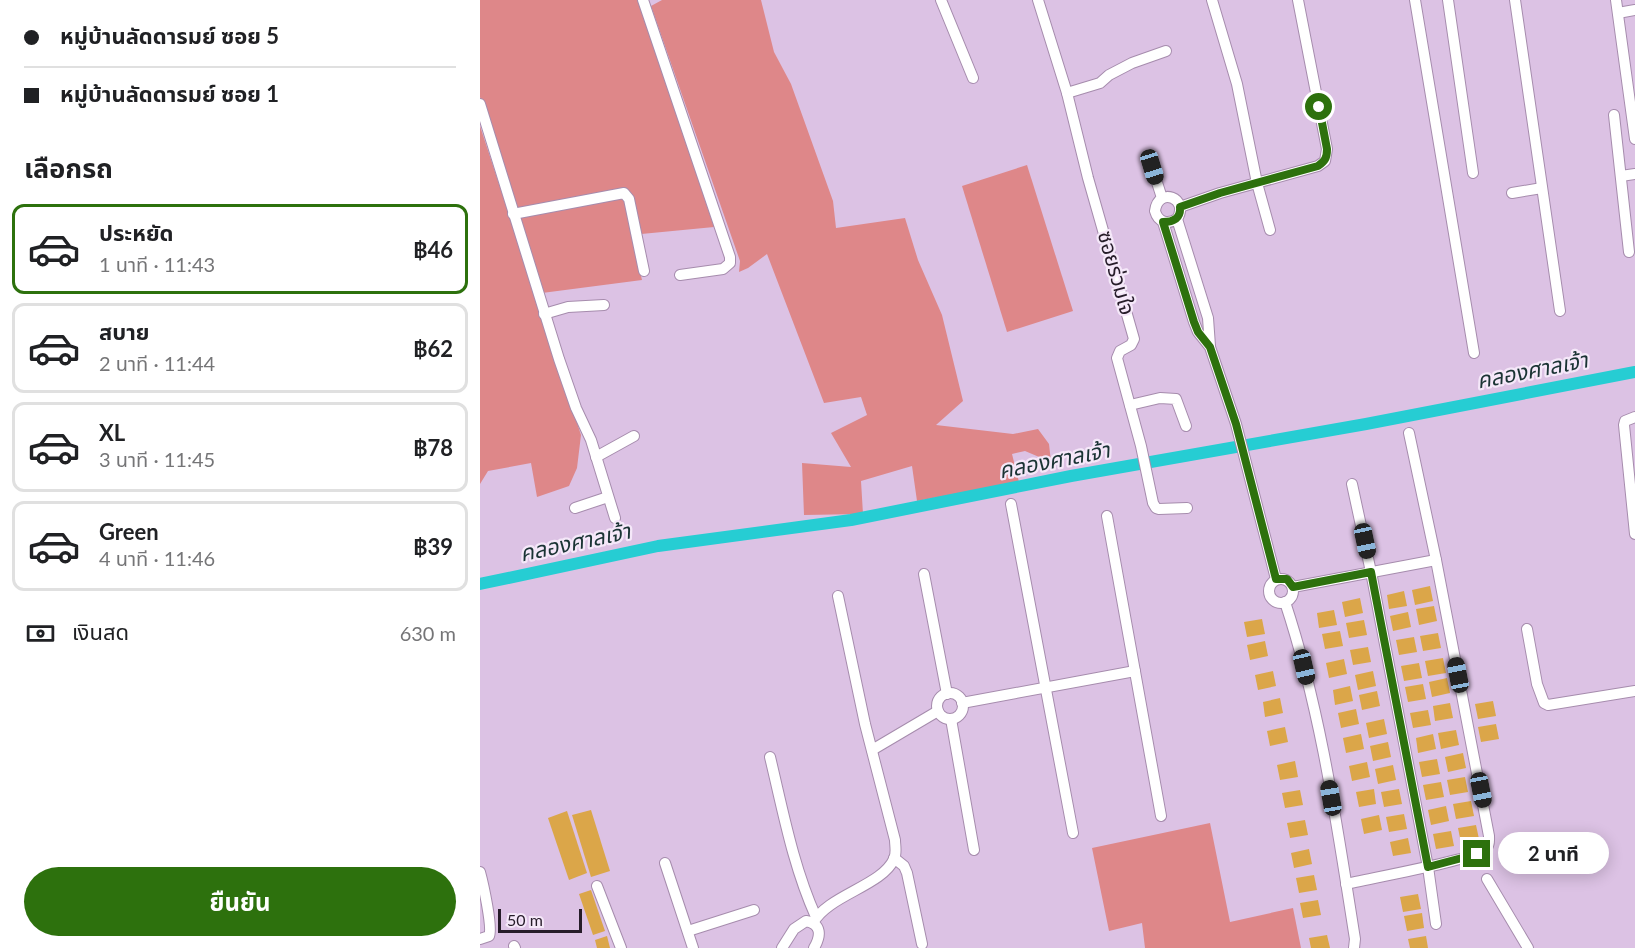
<!DOCTYPE html>
<html lang="th">
<meta charset="utf-8">
<style>
body{margin:0;font-family:Lato,"Noto Sans Thai",sans-serif;background:#f2f2f2;color:#202124;height:100vh;display:flex;flex-direction:column;font-size:22px;white-space:nowrap}
*{box-sizing:border-box;margin:0}
p{font-size:20px;color:#757577}
.icon{flex:none;width:33px;height:33px;fill:none;stroke:currentColor;stroke-width:2;stroke-linecap:round;stroke-linejoin:round}
.map{position:relative;flex:1;overflow:hidden}
.drawer{display:flex;flex-direction:column;background:#fff;width:480px}
.drawer>*{flex:none}
.hud{display:grid;align-content:center;height:132px;padding:0 24px;background:#fff}
.scale{position:absolute;left:18px;bottom:15px;width:84px;box-sizing:border-box;padding-left:6px;border:3px solid #261c29;border-top:0;font-size:16px;line-height:21px;white-space:nowrap;color:#261c29;-webkit-text-stroke:4px #f5e8f9;paint-order:stroke}
.end{position:absolute;width:27px;height:27px;margin:-14px;border:8px solid #2d710d;background:#fff;box-shadow:0 0 0 3px #fff}
.from{border-radius:50%}
.bubble{position:absolute;height:42px;border-radius:21px;background:#fff;box-shadow:0 3px 15px #0003;font-size:20px;font-weight:700;line-height:42px;text-align:center}
.car{position:absolute;width:18px;height:36px;margin:-18px -9px;border-radius:8px;box-shadow:0 0 4px 2px #0007;background:linear-gradient(#222 24%,#8ab4d8 0 40%,#222 0 76%,#8ab4d8 0 86%,#222 0)}
.hud b{display:flex;align-items:center;gap:21px;height:57px;font-size:22px}
.hud b+b{border-top:2px solid #e0e0e0}
.hud i{width:15px;height:15px;background:#202124}
ul{padding:0;list-style:none}
li{display:flex;align-items:center;gap:18px;height:90px;margin:0 12px 9px;padding:0 12px;border:3px solid #e0e0e0;border-radius:12px}
li div{flex:1}
li b{display:block;font-size:22px}
li em{font-style:normal;font-weight:700}
li.current{border-color:#2d710d}
li>.icon{width:54px;height:54px;stroke-width:1.5}
h2{padding:0 24px;font-size:27px;line-height:72px}
.pay{display:flex;align-items:center;gap:15px;height:66px;padding:0 24px;font-size:22px}
.pay p{margin-inline-start:auto}
.primary-button{display:flex;gap:12px;margin-top:auto;padding:12px 24px}
.primary-button a{flex:1;height:69px;border-radius:36px;background:#2d710d;color:#fff;font-size:24px;font-weight:700;line-height:69px;text-align:center}
main{display:flex;flex:1;min-height:0}
.map>svg:first-child{display:block}
.green{fill:#de8789}
.lines{fill:none;stroke-linecap:round;stroke-linejoin:round}
.canal{stroke:#26cdd3;stroke-width:12}
.building{fill:#dba649}
.minor-casing{stroke:#a68cad;stroke-width:12}
.minor{stroke:#fff;stroke-width:10}
.route{stroke:#2d710d;stroke-width:8}
.labels{text-anchor:middle;stroke-width:4.5;stroke-linejoin:round;paint-order:stroke}
.street-label{font-size:21px;fill:#261c29;stroke:#f5e8f9}
.water-label{font-size:22px;font-style:italic;fill:#1a3334;stroke:#f5e8f9}
</style>
<main>
<section class="drawer">
<div class="hud">
<b><i class="from"></i>หมู่บ้านลัดดารมย์ ซอย 5</b>
<b><i></i>หมู่บ้านลัดดารมย์ ซอย 1</b>
</div>
<h2>เลือกรถ</h2>
<ul>
<li class="current"><svg class="icon" aria-label="car" viewBox="0 0 24 24"><path d="M5 17H2v-5l4-1 3-4h7l3 4 3 1v5h-3M9 17h6M6 11h13"/><circle cx="7" cy="17" r="2"/><circle cx="17" cy="17" r="2"/></svg><div><b>ประหยัด</b><p>1 นาที · 11:43</p></div><em>฿46</em></li>
<li><svg class="icon" aria-label="car" viewBox="0 0 24 24"><path d="M5 17H2v-5l4-1 3-4h7l3 4 3 1v5h-3M9 17h6M6 11h13"/><circle cx="7" cy="17" r="2"/><circle cx="17" cy="17" r="2"/></svg><div><b>สบาย</b><p>2 นาที · 11:44</p></div><em>฿62</em></li>
<li><svg class="icon" aria-label="car" viewBox="0 0 24 24"><path d="M5 17H2v-5l4-1 3-4h7l3 4 3 1v5h-3M9 17h6M6 11h13"/><circle cx="7" cy="17" r="2"/><circle cx="17" cy="17" r="2"/></svg><div><b>XL</b><p>3 นาที · 11:45</p></div><em>฿78</em></li>
<li><svg class="icon" aria-label="car" viewBox="0 0 24 24"><path d="M5 17H2v-5l4-1 3-4h7l3 4 3 1v5h-3M9 17h6M6 11h13"/><circle cx="7" cy="17" r="2"/><circle cx="17" cy="17" r="2"/></svg><div><b>Green</b><p>4 นาที · 11:46</p></div><em>฿39</em></li>
</ul>
<div class="pay"><svg class="icon" aria-label="cash" viewBox="0 0 24 24"><path d="M3 7h18v10H3z"/><circle cx="12" cy="12" r="2"/></svg>เงินสด<p>630 m</p></div>
<div class="primary-button"><a>ยืนยัน</a></div>
</section>
<div class="map">
<svg width="1155" height="948" viewBox="0 0 1155 948">
<rect width="100%" height="100%" fill="#dcc2e4"/>
<!-- green -->
<g class="green">
<polygon points="0,0 159,0 234,227 151,235 162,280 62,293 0,97"/>
<polygon points="182,0 281,0 294,52 311,84 353,201 356,228 425,218 438,260 462,315 483,401 456,425 533,434 558,429 569,444 571,462 545,451 532,454 539,482 437,501 432,466 381,481 383,514 324,515 322,463 371,467 351,433 387,415 381,397 344,403 287,254 268,268 259,272 260,261 171,6"/>
<polygon points="0,126 101,435 97,468 89,486 57,497 51,463 8,471 0,484"/>
<polygon points="547,165 593,311 527,332 482,186"/>
<polygon points="730,823 750,922 813,908 821,948 665,948 662,923 629,931 612,848"/>
</g>
<g class="lines">
<!-- canal -->
<polyline class="canal" points="0,584 178,546 371,520 591,476 886,424 1155,372"/>
</g>
<!-- building -->
<g class="building">
<polygon points="950,586 953,601 935,605 932,590"/>
<polygon points="924,591 927,606 909,609 907,595"/>
<polygon points="880,598 883,613 865,617 862,602"/>
<polygon points="954,606 957,621 939,625 936,609"/>
<polygon points="854,610 857,625 839,628 837,613"/>
<polygon points="928,612 931,627 913,631 910,616"/>
<polygon points="782,619 785,634 767,637 764,622"/>
<polygon points="884,620 887,635 869,638 866,623"/>
<polygon points="860,631 863,646 845,649 842,634"/>
<polygon points="958,633 961,648 943,651 940,636"/>
<polygon points="934,637 937,652 919,655 916,640"/>
<polygon points="785,641 788,656 770,660 767,645"/>
<polygon points="888,647 891,662 873,665 870,650"/>
<polygon points="963,658 966,673 948,676 945,661"/>
<polygon points="864,659 867,674 849,678 846,663"/>
<polygon points="939,663 942,678 924,681 921,666"/>
<polygon points="793,671 796,686 778,690 775,675"/>
<polygon points="893,671 896,686 878,690 875,675"/>
<polygon points="967,678 970,693 952,697 949,682"/>
<polygon points="943,684 946,699 928,702 925,687"/>
<polygon points="870,686 873,701 855,705 853,690"/>
<polygon points="897,691 900,706 882,710 879,695"/>
<polygon points="800,698 803,713 785,717 783,702"/>
<polygon points="1013,701 1016,716 998,719 995,704"/>
<polygon points="970,703 973,718 955,721 953,706"/>
<polygon points="876,709 879,724 861,728 858,713"/>
<polygon points="948,710 951,725 933,728 930,713"/>
<polygon points="904,719 907,734 889,738 886,723"/>
<polygon points="1016,724 1019,739 1001,742 998,727"/>
<polygon points="805,727 808,742 790,746 787,731"/>
<polygon points="976,730 979,745 961,749 958,733"/>
<polygon points="881,734 884,749 866,753 863,738"/>
<polygon points="953,734 956,749 938,753 936,738"/>
<polygon points="908,742 911,757 893,761 890,746"/>
<polygon points="983,753 986,768 968,772 965,757"/>
<polygon points="957,759 960,774 942,777 939,762"/>
<polygon points="815,761 818,777 800,780 797,765"/>
<polygon points="887,762 890,777 872,781 869,766"/>
<polygon points="913,765 916,780 898,784 895,769"/>
<polygon points="985,777 988,792 970,795 967,780"/>
<polygon points="961,782 964,797 946,800 943,785"/>
<polygon points="894,789 896,804 879,807 876,792"/>
<polygon points="919,789 922,804 904,807 901,792"/>
<polygon points="820,790 823,805 805,808 802,793"/>
<polygon points="991,801 994,816 976,819 973,804"/>
<polygon points="966,806 969,821 951,825 948,810"/>
<polygon points="111,810 130,871 111,877 92,815"/>
<polygon points="87,811 107,873 89,880 68,818"/>
<polygon points="924,814 927,829 909,832 906,817"/>
<polygon points="899,815 902,830 884,834 881,819"/>
<polygon points="825,820 828,835 810,838 807,823"/>
<polygon points="996,825 999,839 981,843 978,828"/>
<polygon points="971,831 974,846 956,849 953,834"/>
<polygon points="928,838 931,853 913,856 910,842"/>
<polygon points="829,849 832,864 814,868 811,853"/>
<polygon points="834,875 837,890 819,893 816,878"/>
<polygon points="111,890 125,931 113,935 99,894"/>
<polygon points="938,894 941,909 923,912 920,897"/>
<polygon points="838,900 841,915 823,918 820,903"/>
<polygon points="942,913 944,928 927,931 924,916"/>
<polygon points="847,935 850,948 831,948 829,938"/>
<polygon points="127,936 130,948 117,948 115,940"/>
<polygon points="946,936 948,948 930,948 928,939"/>
</g>
<g class="lines">
<!-- minor casing -->
<g class="minor-casing">
<g id="minor">
<polyline points="163,0 250,257 250,263 243,269 200,275"/>
<polyline points="461,0 493,78"/>
<polyline points="558,0 587,93 608,178 654,339 651,345 640,351 637,358 661,446 673,503 676,508 679,509 707,508"/>
<polyline points="732,0 757,84 777,183 790,230"/>
<polyline points="935,0 994,353"/>
<polyline points="968,0 993,173"/>
<polyline points="1035,0 1080,311"/>
<polyline points="1136,0 1155,139"/>
<polyline points="1138,13 1155,10"/>
<polyline points="587,93 620,83 629,75 652,63 686,51"/>
<polyline points="0,104 79,359 96,408 111,440 135,518"/>
<polyline points="1134,115 1149,252"/>
<polyline points="672,167 682,198"/>
<polyline points="1141,176 1155,174"/>
<polyline points="1032,193 1062,188"/>
<polyline points="700,207 740,193 838,166 845,161 847,149 818,0"/>
<polyline points="33,214 144,193 149,199 164,271"/>
<path d="M697 219C687 225 678 222 675 211 678 186 710 198 697 219L728 318 730 346"/>
<polyline points="683,222 714,322 718,332 730,347 756,424 796,579"/>
<polyline points="64,314 88,307 124,305"/>
<polyline points="650,405 680,398 696,399 706,426"/>
<polyline points="1155,417 1145,421 1144,425 1155,534"/>
<polyline points="116,457 154,436"/>
<polyline points="872,484 891,572 948,867 956,924"/>
<polyline points="531,504 593,833"/>
<polyline points="95,508 128,497"/>
<polyline points="627,516 681,816"/>
<polyline points="444,574 467,694"/>
<circle cx="801" cy="591" r="12"/>
<polyline points="813,587 956,560"/>
<path d="M805 602C841 711 857 826 875 939L874 948"/>
<polyline points="1047,629 1057,684 1064,703 1068,705 1155,691"/>
<circle cx="470" cy="706" r="13"/>
<polyline points="482,703 655,671"/>
<polyline points="471,719 494,850"/>
<polyline points="392,750 458,711"/>
<path d="M290 757C303 811 313 866 336 917"/>
<polyline points="414,858 424,866 427,873 442,944"/>
<polyline points="185,863 213,948"/>
<path d="M0 872C3 883 13 928 9 936L0 939"/>
<polyline points="1007,879 1048,948"/>
<path d="M866 884C886 879 998 859 1006 849 1010 845 1009 840 1009 836L956 560 929 433"/>
<polyline points="117,886 141,948"/>
<path d="M333 923C348 895 402 886 414 859 417 853 415 846 415 840L385 724 358 596"/>
<polyline points="208,931 274,910"/>
<polyline points="34,946 35,948"/>
<path d="M302 948 314 929 326 921C342 924 341 936 334 948"/>
</g>
</g>
<!-- minor -->
<use href="#minor" class="minor"/>
</g>
<g class="lines">
<!-- route -->
<path class="route" d="M839 107 847 149C847 158 845 161 838 166L740 193 700 207C701 218 694 222 683 222L714 322 718 332 730 347 756 424 796 579H807L813 587 891 572 948 867 997 854"/>
</g>
<g class="labels">
<!-- street labels -->
<g class="street-label">
<text transform="translate(636 273) rotate(74)" y="7">ซอยร่วมใจ</text>
</g>
<!-- water labels -->
<g class="water-label">
<text transform="translate(1052 370) rotate(-11)" y="8">คลองศาลเจ้า</text>
<text transform="translate(574 460) rotate(-11)" y="8">คลองศาลเจ้า</text>
<text transform="translate(95 542) rotate(-12)" y="8">คลองศาลเจ้า</text>
</g>
</g>
</svg>
<div class="scale">50 m</div>
<i class="end from" style="left:839px;top:107px"></i>
<i class="end" style="left:997px;top:854px"></i>
<div class="bubble" style="left:1018px;top:832px;width:111px">2 นาที</div>
<i class="car" style="left:672px;top:167px;rotate:163deg"></i>
<i class="car" style="left:885px;top:541px;rotate:168deg"></i>
<i class="car" style="left:824px;top:667px;rotate:167deg"></i>
<i class="car" style="left:978px;top:675px;rotate:349deg"></i>
<i class="car" style="left:1001px;top:790px;rotate:169deg"></i>
<i class="car" style="left:851px;top:798px;rotate:350deg"></i>
</div>
</main>
